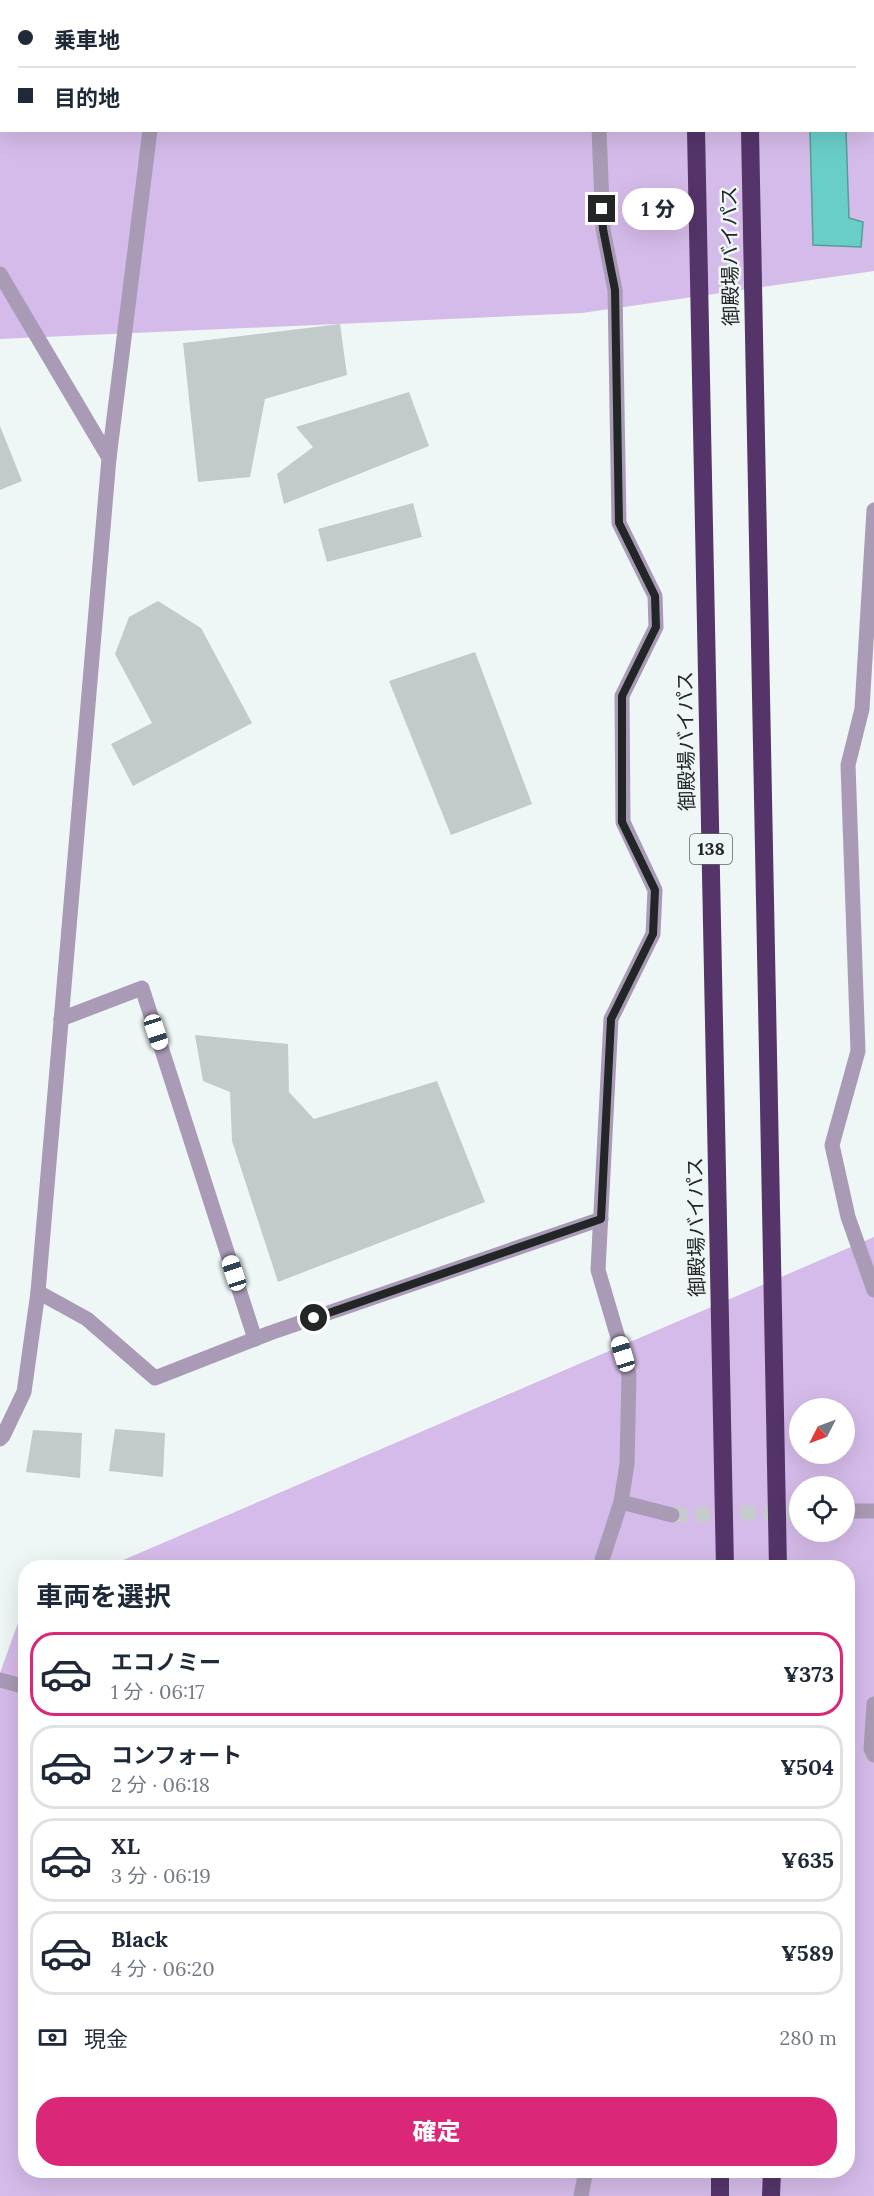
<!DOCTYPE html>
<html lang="ja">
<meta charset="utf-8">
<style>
body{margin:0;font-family:Lora,"Noto Sans JP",serif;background:#f2f2f3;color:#1f2937;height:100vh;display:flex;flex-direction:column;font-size:22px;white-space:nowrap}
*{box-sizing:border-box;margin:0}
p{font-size:20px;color:#747a83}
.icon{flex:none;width:33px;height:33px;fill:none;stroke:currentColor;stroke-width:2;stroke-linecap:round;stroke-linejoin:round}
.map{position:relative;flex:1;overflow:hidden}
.side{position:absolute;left:18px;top:1560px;width:837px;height:618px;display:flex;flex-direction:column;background:#fff;border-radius:24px;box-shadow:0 6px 24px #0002}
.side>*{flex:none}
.banner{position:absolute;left:0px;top:0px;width:874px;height:132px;box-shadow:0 6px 24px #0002;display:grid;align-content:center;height:132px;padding:0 18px;background:#fff}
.needle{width:39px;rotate:228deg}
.fabs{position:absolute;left:789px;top:1398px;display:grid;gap:12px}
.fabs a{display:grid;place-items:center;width:66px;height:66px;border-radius:50%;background:#fff;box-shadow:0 6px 24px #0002;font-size:30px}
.end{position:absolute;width:27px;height:27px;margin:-14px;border:8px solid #232626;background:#fff;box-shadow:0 0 0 3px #fff}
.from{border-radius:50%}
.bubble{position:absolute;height:42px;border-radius:21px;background:#fff;box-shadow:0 6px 24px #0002;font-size:20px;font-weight:800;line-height:42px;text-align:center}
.car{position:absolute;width:18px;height:36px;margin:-18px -9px;border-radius:8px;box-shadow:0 0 4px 2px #0007;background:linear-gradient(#fff 24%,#345 0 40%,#fff 0 76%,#345 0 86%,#fff 0)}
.banner b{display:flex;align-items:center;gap:21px;height:57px;font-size:22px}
.banner b+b{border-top:2px solid #e0e1e3}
.banner i{width:15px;height:15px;background:#1f2937}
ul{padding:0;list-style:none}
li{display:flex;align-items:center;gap:18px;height:84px;margin:0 12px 9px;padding:0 6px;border:3px solid #e0e1e3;border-radius:24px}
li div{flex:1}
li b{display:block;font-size:22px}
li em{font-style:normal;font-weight:800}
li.selected{border-color:#db2777}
li>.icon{width:54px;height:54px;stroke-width:1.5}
h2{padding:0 18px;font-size:27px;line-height:72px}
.pay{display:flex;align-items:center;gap:15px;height:66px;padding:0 18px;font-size:22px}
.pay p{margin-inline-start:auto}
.button{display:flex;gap:12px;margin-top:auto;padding:12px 18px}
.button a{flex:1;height:69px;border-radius:24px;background:#db2777;color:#fff;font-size:24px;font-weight:800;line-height:69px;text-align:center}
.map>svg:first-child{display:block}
.green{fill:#d5bbe9;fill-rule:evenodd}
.water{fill:#6acec8;stroke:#559c97;stroke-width:1.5}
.building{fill:#c3cbca}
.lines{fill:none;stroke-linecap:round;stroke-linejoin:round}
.minor-tunnel{stroke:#c6cccc;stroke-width:15;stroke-dasharray:15 8;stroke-linecap:butt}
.service{stroke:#a99ab5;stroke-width:15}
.minor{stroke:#a99ab5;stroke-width:15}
.tertiary{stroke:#a99ab5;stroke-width:15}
.motorway{stroke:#543469;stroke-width:18}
.route{stroke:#232626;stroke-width:8}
.labels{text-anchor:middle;stroke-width:5;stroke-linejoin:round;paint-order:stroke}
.shield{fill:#eff6f6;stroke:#606464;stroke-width:1.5}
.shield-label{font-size:18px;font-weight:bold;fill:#232626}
.street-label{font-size:20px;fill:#232626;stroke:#eff6f6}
</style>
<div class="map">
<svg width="874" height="2196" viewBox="0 0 874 2196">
<rect width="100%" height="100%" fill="#eff6f6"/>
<!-- green -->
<g class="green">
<path d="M0 0H874V271L582 313 0 339ZM2 2H873V130H2Z"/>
<path d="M874 1237V2196H0V1673L25 1603 26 2170H848V1568L107 1567ZM800 1408H844V1454H800ZM800 1486H844V1532H800Z"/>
</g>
<!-- water -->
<polygon class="water" points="810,131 846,131 849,218 863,222 861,247 813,245"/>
<!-- building -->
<g class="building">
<polygon points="340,324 347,375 265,399 250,477 198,482 183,343"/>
<polygon points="409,392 429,446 284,504 277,474 313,447 296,427"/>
<polygon points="0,426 22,481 0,490"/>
<polygon points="413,503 422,537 327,562 318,529"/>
<polygon points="158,601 201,628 252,723 133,786 111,744 152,723 115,654 129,617"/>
<polygon points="475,652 532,804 451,835 389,681"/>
<polygon points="195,1035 288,1044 289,1092 314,1119 437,1081 485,1202 278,1282 232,1141 230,1092 203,1081"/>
<polygon points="115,1429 165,1433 163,1477 109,1471"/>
<polygon points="33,1430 82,1433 80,1478 26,1472"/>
</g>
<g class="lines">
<!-- minor-tunnel -->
<polyline class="minor-tunnel" points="672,1515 800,1512"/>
<!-- service -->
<g class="service">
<polyline points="0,274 109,458"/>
<polyline points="61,1019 142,988 255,1339"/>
<polyline points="0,1680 26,1687"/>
</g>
<!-- minor -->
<g class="minor">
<polyline points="599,2 600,0"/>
<polyline points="599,130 603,229 615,290 619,523 655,596 656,627 622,696 623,822 655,890 653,934 611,1019 598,1270 629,1375 627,1464 621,1502 602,1560 603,1568"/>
<polyline points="874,510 862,709 848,765 858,1051 832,1145 848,1217 874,1290"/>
<polyline points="38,1292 87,1319 155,1378 270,1333 601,1219"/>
<polyline points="621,1502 672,1515"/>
<polyline points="844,1511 874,1511"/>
<polyline points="874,1704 871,1749 874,1755"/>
<polyline points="581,2196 586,2170"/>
</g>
<!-- tertiary -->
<g class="tertiary">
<polyline points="166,2 167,0"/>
<polyline points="0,1439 3,1436 24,1392 38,1292 109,458 150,130"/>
</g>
<!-- motorway -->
<g class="motorway">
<polyline points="693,0 693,2"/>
<polyline points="747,0 747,2"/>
<polyline points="696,130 725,1568"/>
<polyline points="750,130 778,1568"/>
<polyline points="720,2196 720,2170"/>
<polyline points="771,2196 772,2170"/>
</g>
</g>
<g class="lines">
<!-- route -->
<polyline class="route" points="314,1318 601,1219 611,1019 653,934 655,890 622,822 622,696 656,627 655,596 619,523 615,290 603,229 602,209"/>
</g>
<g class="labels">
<!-- shield labels -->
<rect class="shield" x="690" y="834" width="42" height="30" rx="4.5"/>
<g class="shield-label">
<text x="711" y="855">138</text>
</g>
<!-- street labels -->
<g class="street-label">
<text transform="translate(730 256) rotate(-91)" y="7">御殿場バイパス</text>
<text transform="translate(686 741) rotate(-91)" y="7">御殿場バイパス</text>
<text transform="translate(696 1227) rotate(-91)" y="7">御殿場バイパス</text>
</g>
</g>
</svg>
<div class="fabs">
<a><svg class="needle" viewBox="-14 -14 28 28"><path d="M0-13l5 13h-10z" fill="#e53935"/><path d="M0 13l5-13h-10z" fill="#747a83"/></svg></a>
<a><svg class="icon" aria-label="locate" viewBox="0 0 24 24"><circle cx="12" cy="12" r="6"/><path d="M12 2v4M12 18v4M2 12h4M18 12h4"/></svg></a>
</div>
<i class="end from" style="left:314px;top:1318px"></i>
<i class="end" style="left:602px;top:209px"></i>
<div class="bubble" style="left:622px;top:188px;width:72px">1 分</div>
<i class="car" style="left:156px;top:1032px;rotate:162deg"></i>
<i class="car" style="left:234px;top:1273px;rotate:342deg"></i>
<i class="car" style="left:623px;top:1354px;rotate:343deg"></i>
<div class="banner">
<b><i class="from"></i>乗車地</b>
<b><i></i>目的地</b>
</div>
<section class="side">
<h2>車両を選択</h2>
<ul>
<li class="selected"><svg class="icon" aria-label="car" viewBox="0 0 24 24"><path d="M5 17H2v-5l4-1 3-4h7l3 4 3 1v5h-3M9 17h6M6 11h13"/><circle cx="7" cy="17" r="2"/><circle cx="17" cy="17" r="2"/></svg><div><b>エコノミー</b><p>1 分 · 06:17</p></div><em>¥373</em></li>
<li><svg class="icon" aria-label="car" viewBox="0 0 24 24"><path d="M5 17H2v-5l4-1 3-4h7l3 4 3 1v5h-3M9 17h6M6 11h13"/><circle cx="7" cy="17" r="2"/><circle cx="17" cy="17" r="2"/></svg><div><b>コンフォート</b><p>2 分 · 06:18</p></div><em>¥504</em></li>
<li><svg class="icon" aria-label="car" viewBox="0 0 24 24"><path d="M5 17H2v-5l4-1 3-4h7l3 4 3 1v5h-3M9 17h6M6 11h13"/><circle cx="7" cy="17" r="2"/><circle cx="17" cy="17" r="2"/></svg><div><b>XL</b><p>3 分 · 06:19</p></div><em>¥635</em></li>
<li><svg class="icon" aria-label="car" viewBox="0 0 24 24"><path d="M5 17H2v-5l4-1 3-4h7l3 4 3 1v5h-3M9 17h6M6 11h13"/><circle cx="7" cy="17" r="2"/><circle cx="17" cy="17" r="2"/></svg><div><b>Black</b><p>4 分 · 06:20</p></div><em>¥589</em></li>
</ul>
<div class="pay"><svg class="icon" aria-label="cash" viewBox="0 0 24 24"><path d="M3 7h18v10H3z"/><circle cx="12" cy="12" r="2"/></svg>現金<p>280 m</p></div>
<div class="button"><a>確定</a></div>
</section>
</div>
